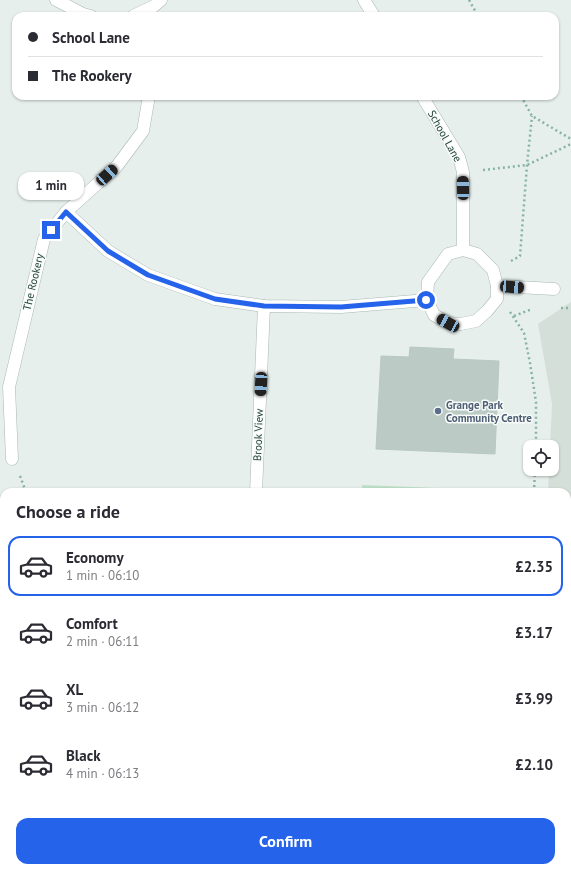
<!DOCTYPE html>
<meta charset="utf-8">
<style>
body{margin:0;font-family:"PT Sans",sans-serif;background:#f7f7f7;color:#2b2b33;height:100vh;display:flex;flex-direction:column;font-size:15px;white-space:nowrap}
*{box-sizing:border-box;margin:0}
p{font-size:13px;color:#7c7c81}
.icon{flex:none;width:22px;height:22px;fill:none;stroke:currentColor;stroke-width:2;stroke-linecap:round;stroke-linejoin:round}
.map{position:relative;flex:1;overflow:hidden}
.sheet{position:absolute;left:0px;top:488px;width:571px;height:384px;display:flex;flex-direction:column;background:#fff;border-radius:12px 12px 0 0;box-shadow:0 1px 3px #0004}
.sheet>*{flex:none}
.guide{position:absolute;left:12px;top:12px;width:547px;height:88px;border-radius:12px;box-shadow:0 1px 3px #0004;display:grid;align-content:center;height:88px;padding:0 16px;background:#fff}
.fabs{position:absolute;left:523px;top:440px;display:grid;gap:8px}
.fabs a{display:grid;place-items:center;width:36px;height:36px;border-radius:8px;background:#fff;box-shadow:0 1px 3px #0004;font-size:20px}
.end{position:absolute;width:18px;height:18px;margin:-9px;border:5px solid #2563eb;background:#fff;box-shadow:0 0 0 2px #fff}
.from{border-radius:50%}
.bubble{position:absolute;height:28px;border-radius:12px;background:#fff;box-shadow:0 1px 3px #0004;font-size:13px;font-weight:700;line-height:28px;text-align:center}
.car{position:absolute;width:12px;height:24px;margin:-12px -6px;border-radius:5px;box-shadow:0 0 3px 1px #0007;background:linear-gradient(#222 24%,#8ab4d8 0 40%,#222 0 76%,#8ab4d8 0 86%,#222 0)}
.guide b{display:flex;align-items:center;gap:14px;height:38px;font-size:15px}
.guide b+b{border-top:1px solid #e1e1e2}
.guide i{width:10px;height:10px;background:#2b2b33}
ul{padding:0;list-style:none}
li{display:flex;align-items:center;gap:12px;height:60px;margin:0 8px 6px;padding:0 8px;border:2px solid transparent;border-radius:12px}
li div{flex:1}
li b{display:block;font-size:15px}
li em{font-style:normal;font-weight:700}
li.active{border-color:#2563eb}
li>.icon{width:36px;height:36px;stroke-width:1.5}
h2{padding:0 16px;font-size:18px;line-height:48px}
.action{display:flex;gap:8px;margin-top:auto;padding:8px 16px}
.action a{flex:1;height:46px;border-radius:12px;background:#2563eb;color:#fff;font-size:16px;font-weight:700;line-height:46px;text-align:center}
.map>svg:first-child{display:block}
.built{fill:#d4dfda}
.pitch{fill:#bfe0c8}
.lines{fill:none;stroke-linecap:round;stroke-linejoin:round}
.stream{stroke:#8ec9d4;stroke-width:8}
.building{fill:#bbcac4;stroke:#b8c9c2}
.service-casing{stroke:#a8b8b2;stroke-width:13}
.minor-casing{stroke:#a8b8b2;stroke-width:13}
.path{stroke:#86b3a5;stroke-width:2.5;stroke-dasharray:2 3;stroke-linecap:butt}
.service{stroke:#fff;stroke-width:12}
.minor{stroke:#fff;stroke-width:12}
.route{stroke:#2563eb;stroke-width:5}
.service-dot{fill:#5c6f8a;stroke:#f7fbf9;stroke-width:1.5}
.labels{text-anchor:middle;stroke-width:3;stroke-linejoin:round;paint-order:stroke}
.street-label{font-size:11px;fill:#24423a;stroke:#f7fbf9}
.service-label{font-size:11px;font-weight:bold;fill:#4e5e75;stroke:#f7fbf9;text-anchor:start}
</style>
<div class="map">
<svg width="571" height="872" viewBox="0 0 571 872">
<rect width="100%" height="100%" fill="#e6efeb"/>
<!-- built -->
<polygon class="built" points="571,302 571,739 567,737 567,492 548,492 549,469 552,469 552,447 550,447 552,404 538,324"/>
<!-- pitch -->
<g class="pitch">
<polygon points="362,485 513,491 513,492 362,492"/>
<polygon points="567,547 571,547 571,701 567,700"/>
</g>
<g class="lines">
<!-- stream -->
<g class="stream">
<polyline points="0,653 2,654"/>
<polyline points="567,813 571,813"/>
</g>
</g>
<!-- building -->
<polygon class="building" points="410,347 454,349 453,359 499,361 495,454 376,449 381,356 409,357"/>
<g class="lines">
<!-- service casing -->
<g class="service-casing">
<polyline id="service" points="497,286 554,289"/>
</g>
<!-- minor casing -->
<g class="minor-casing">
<g id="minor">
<polyline points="56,0 83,14 91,16"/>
<polyline points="364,0 374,16"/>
<polyline points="133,16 154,6 161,0"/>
<polyline points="422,96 459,157 463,172 463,250"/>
<polyline points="66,212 108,251 148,275 215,299 264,306 341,307 427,300"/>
<polygon points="463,250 477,254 493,270 497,286 497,299 487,311 476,321 461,324 448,323 434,315 427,300 428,282 448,254"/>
<polyline points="12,459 9,387 44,239 66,212 117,166 143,131 149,96"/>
<polyline points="256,492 264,306"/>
</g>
</g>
<!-- path -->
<g class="path">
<polyline points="469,0 478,16"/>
<polyline points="521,96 532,116 571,139"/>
<polyline points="483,170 527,165 571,144"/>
<polyline points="511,261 520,256 527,165 532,116"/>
<polyline points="561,308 571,308"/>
<polyline points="510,312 524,333 530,363 536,402 536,447"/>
<polyline points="514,316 532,309"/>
<polyline points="20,476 26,492"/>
<polyline points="534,492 535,469"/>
<polyline points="0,786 4,784"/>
<polyline points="93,868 94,872"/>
<polyline points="123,868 129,872"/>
<polyline points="539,872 540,868"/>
</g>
<!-- service -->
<use href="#service" class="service"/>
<!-- minor -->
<use href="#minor" class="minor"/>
</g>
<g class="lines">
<!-- route -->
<polyline class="route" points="51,230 66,212 108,251 148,275 215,299 264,306 341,307 426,300"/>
</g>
<!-- markers -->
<circle class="service-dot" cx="438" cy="411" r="4"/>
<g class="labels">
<!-- street labels -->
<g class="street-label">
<text transform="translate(445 136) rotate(61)" y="4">School Lane</text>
<text transform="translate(33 282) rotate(-77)" y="4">The Rookery</text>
<text transform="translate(258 435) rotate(-88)" y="4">Brook View</text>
</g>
<!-- service labels -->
<g class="service-label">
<text x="446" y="409">Grange Park<tspan x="446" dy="13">Community Centre</tspan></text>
</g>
</g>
</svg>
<div class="fabs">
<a><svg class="icon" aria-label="locate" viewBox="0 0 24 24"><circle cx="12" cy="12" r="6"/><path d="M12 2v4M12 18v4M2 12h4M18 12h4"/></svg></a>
</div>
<i class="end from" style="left:426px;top:300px"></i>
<i class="end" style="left:51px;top:230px"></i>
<div class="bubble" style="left:18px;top:172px;width:66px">1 min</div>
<i class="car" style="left:107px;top:175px;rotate:48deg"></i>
<i class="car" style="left:463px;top:188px;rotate:359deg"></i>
<i class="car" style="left:512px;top:287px;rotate:94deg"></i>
<i class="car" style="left:448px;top:323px;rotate:299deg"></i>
<i class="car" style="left:261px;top:384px;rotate:183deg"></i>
<div class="guide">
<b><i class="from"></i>School Lane</b>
<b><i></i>The Rookery</b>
</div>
<section class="sheet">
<h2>Choose a ride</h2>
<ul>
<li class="active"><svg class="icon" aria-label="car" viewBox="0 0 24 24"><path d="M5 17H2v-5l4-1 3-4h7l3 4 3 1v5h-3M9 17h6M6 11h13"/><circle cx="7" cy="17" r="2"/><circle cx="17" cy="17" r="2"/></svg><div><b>Economy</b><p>1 min · 06:10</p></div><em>£2.35</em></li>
<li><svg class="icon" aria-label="car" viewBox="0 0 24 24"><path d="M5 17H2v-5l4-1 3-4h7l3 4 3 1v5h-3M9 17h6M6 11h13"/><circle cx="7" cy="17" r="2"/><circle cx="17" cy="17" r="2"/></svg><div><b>Comfort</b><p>2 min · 06:11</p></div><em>£3.17</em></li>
<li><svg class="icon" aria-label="car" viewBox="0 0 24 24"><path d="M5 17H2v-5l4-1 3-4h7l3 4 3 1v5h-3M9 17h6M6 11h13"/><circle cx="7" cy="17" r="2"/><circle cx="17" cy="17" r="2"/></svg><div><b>XL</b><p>3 min · 06:12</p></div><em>£3.99</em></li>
<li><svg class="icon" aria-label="car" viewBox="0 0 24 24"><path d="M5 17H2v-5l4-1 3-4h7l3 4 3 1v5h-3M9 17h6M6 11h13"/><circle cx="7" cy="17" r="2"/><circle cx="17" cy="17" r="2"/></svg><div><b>Black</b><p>4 min · 06:13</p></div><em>£2.10</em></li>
</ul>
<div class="action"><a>Confirm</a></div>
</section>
</div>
